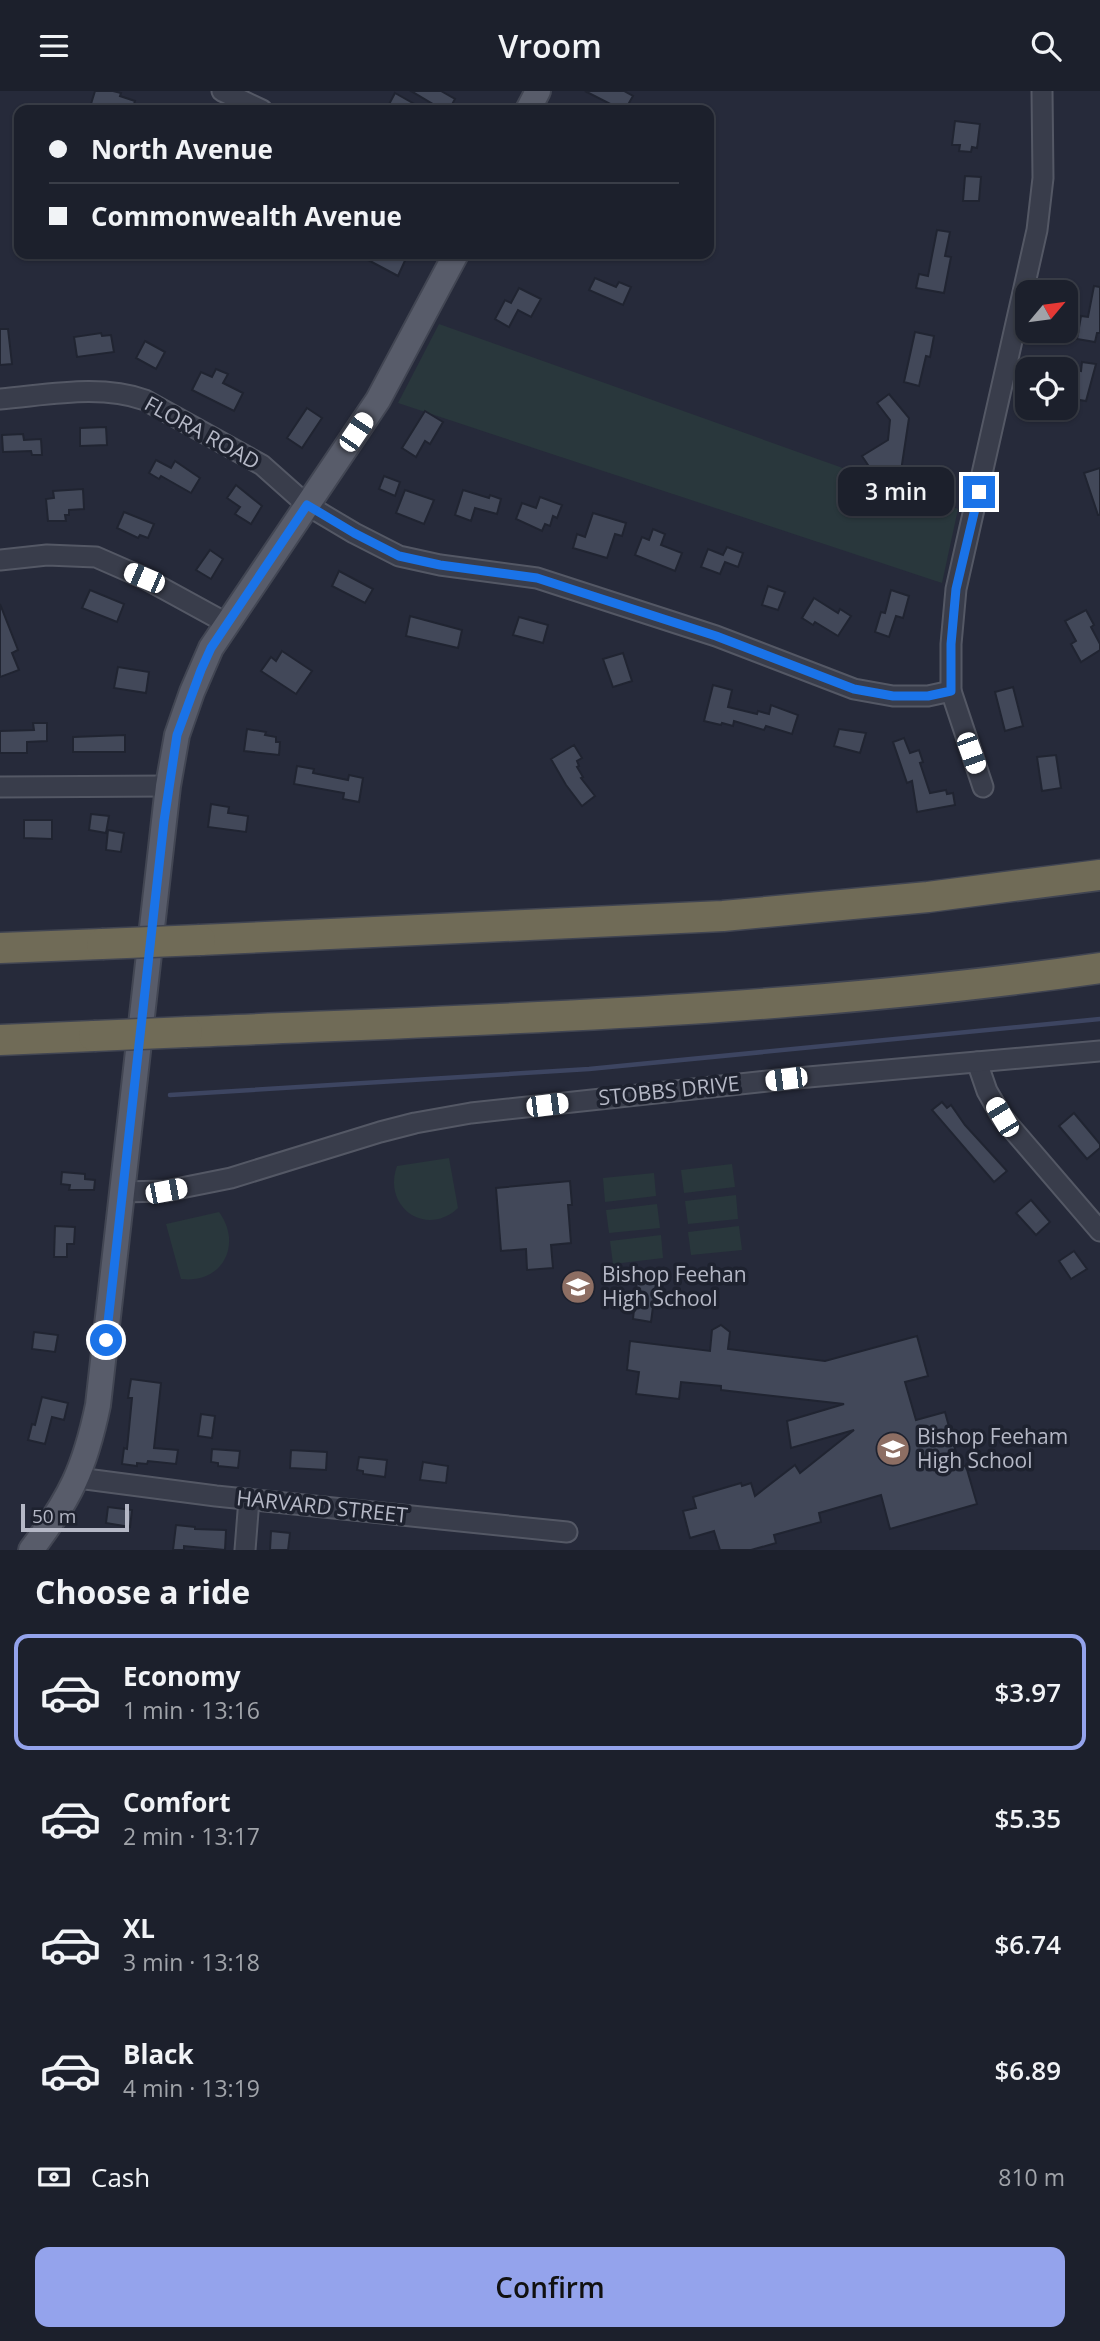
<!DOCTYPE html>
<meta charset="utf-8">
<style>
body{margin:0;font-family:"Open Sans",sans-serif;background:#292d38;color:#f1f3f6;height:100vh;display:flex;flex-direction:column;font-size:26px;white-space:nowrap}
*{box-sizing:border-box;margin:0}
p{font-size:23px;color:#a0a3a9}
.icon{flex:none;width:38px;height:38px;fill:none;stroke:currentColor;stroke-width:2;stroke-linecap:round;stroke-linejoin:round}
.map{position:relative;height:1459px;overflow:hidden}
.panel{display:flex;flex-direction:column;background:#1c202c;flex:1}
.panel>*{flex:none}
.hud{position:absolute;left:14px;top:14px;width:700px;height:154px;border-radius:14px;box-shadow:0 2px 5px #0004,0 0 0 2px #3a3e48;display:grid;align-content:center;height:154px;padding:0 35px;background:#1c202c}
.needle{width:46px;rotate:61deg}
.controls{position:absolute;left:1015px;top:189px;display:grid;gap:14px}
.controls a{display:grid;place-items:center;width:63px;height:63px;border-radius:14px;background:#1c202c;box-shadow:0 2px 5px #0004,0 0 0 2px #3a3e48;font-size:35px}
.scale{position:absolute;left:21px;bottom:18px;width:108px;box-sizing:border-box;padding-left:7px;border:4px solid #b5b8c6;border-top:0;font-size:19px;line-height:24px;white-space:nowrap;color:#b5b8c6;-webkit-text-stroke:5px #1e222f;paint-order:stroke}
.end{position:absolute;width:32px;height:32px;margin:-16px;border:9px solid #1a73e8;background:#fff;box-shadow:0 0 0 4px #fff}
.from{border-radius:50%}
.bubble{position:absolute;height:49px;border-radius:14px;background:#1c202c;box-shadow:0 2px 5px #0004,0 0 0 2px #3a3e48;font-size:23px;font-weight:600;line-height:49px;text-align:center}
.car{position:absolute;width:21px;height:42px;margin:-21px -10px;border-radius:9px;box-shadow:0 0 5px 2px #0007;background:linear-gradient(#fff 24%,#345 0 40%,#fff 0 76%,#345 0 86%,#fff 0)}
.hud b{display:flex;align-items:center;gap:24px;height:66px;font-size:26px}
.hud b+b{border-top:2px solid #3a3e48}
.hud i{width:18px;height:18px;background:#f1f3f6}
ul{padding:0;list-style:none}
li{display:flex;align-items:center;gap:21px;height:116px;margin:0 14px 10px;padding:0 21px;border:4px solid transparent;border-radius:14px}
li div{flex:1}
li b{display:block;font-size:26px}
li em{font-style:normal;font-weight:600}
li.active{border-color:#94a3ec}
li>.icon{width:63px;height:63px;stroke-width:1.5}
h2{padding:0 35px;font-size:32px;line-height:84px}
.pay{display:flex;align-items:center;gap:18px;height:77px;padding:0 35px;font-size:26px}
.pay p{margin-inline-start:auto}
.action{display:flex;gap:14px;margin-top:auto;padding:14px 35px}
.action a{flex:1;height:80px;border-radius:14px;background:#94a3ec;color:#111;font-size:28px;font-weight:600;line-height:80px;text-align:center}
header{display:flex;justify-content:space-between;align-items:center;height:91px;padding:0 35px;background:#1c202c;font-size:32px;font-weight:600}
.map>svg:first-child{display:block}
.green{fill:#29373c}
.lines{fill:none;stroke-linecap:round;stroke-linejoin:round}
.stream{stroke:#3d4561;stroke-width:4.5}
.building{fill:#424859;stroke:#202431;stroke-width:2}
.minor-casing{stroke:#545865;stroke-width:23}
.major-casing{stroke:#424653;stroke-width:28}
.highway-casing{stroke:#414552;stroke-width:33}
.minor{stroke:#393d4b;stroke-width:19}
.major{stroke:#585c6a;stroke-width:24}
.highway{stroke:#706b57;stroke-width:30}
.highway-bridge-casing{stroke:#414552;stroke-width:33;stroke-linecap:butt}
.highway-bridge{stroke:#706b57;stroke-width:30}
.route{stroke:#1a73e8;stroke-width:9}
.labels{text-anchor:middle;stroke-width:7;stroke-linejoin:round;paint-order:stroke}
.street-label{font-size:21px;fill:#b5b8c6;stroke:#1e222f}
.poi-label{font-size:21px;fill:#b5b8c6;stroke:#1e222f;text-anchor:start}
</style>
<header><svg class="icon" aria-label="menu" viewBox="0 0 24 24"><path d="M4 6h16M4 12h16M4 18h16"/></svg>Vroom<svg class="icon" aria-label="search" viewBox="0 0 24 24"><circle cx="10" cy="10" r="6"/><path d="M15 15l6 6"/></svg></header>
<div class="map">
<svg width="1100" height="1459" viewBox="0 0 1100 1459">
<rect width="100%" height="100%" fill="#262a3a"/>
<!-- green -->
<g class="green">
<polygon points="439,233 958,418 942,492 398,312"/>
<path d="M449 1067 458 1117C426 1147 382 1116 397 1075Z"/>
<polygon points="732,1073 735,1096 684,1102 681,1079"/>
<polygon points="654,1082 656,1105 605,1111 603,1087"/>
<polygon points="736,1104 738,1128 688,1133 685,1110"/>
<polygon points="657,1113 660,1137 609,1142 606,1119"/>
<path d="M219 1121C243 1154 222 1193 181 1188L166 1133Z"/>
<polygon points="739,1135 742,1159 691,1164 688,1141"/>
<polygon points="661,1144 663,1167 613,1173 610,1150"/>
</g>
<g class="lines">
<!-- stream -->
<polyline class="stream" points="170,1004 589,978 1100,928"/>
</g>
<!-- building -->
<g class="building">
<polygon points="95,0 113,0 121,2 120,5 135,10 132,19 105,19 105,17 91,13"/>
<polygon points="411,0 441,0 455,8 449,19 443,19"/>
<polygon points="585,0 624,0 633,5 625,19 622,19"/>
<polygon points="395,2 425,19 386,19"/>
<polygon points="955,30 980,33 977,57 972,56 971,61 959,60 960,54 952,54"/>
<polygon points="965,85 981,86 979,110 963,110"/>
<polygon points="937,139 950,141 945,165 951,166 944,202 916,197 919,183 928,185"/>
<polygon points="357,163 408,163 398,185"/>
<polygon points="595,187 616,196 619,191 631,196 623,214 589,199"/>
<polygon points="1094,195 1100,196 1100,242 1097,242 1095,251 1077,248 1081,225 1088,226"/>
<polygon points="519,197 541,208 531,226 518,219 509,236 495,228 505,209 511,212"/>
<polygon points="0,238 8,238 12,273 0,274"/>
<polygon points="915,241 934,245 930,266 926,265 919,295 904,291"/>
<polygon points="101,242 102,245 111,244 114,261 77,266 74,246"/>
<polygon points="145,250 165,261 156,278 136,267"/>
<polygon points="1082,271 1096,273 1086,310 1067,307 1073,278 1081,280"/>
<polygon points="216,278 228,283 223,292 243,302 234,320 192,299 201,281 212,286"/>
<polygon points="889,303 909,327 901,380 877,377 872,380 862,365 888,349 890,329 877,312"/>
<polygon points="307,317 322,327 302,357 287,347"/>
<polygon points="425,320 443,331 430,353 425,350 416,366 402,357"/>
<polygon points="106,336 107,354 80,355 80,337"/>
<polygon points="23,343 24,349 41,348 42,364 32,364 31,360 3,361 2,344"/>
<polygon points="156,369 171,377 175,370 200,387 191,402 161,385 159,388 149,382"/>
<polygon points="1100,377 1100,424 1098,424 1084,382"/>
<polygon points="384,385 400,391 395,405 379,398"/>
<polygon points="236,394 262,415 251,433 235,423 240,416 227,407"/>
<polygon points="83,398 84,418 69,419 69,424 65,424 66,430 48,430 46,408 54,407 53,400"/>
<polygon points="405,399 434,409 424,433 396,422"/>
<polygon points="463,399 489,407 490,404 501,408 497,423 475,417 471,430 455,424"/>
<polygon points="540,406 562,414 557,427 553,425 550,435 545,433 542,440 516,428 522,412 536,417"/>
<polygon points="124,421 154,433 148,447 140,444 138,447 117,437"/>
<polygon points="593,422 626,432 622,445 615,443 607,467 573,457 577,443 585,446"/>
<polygon points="653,438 665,443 661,454 682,462 675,480 635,464 642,446 649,449"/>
<polygon points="727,456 743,462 738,476 725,471 720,483 701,476 708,458 723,464"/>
<polygon points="210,459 223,468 211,488 196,479"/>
<polygon points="339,480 373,498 365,512 332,495"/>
<polygon points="768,495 785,501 778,519 762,514"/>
<polygon points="90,499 124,513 117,531 82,517"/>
<polygon points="891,499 909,505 903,527 896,525 889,546 875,541 881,521 885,522"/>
<polygon points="814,507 838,522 840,518 851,525 838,545 815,531 813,534 802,527"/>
<polygon points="0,513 18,559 12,562 19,579 0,586"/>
<polygon points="1086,519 1094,534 1091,536 1100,553 1100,559 1081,571 1071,553 1076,550 1065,530"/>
<polygon points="410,525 462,539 458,557 406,545"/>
<polygon points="519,526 548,534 543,552 513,544"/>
<polygon points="282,560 312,580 296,603 261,580 271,566 276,570"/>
<polygon points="623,562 632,590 613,596 603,568"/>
<polygon points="118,576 149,581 146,602 114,597"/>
<polygon points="713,594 732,599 728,616 757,623 758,620 769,623 771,614 798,624 792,643 766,635 764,639 734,630 733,635 722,632 721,634 704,630"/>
<polygon points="1013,596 1023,635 1005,640 995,601"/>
<polygon points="33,632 47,632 47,650 27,651 27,662 0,662 0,640 34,639"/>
<polygon points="247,638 266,641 265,644 276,646 276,651 280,651 279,664 244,660"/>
<polygon points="839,638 866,642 860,662 834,655"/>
<polygon points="125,644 125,661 73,661 73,646"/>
<polygon points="904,647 910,662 919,659 923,671 920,672 930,702 946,699 947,703 953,702 955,714 917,721 912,690 907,692 893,651"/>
<polygon points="574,654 582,667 577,670 579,675 577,676 583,686 581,687 595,705 582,715 566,694 551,668"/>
<polygon points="1056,664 1061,697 1042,700 1037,666"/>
<polygon points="297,675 314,678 313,682 348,689 349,684 363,687 359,711 343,708 344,702 294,693"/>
<polygon points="211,713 229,716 228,722 248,725 246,741 208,736"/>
<polygon points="91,723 109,725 106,742 89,739"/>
<polygon points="24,729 52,729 52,748 24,747"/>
<polygon points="108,739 124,742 121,761 106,759"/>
<polygon points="942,1011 947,1017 951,1014 965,1034 1007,1080 994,1091 932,1019"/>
<polygon points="1074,1022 1100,1053 1100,1057 1087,1068 1059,1035"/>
<polygon points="62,1081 85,1083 85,1088 95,1089 94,1099 69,1099 70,1094 61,1093"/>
<polygon points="570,1090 572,1114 568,1114 571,1152 551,1154 553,1177 527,1179 526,1158 501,1160 496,1097"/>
<polygon points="1031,1109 1050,1131 1036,1144 1016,1122"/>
<polygon points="55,1135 75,1136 74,1153 67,1153 67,1166 54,1166"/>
<polygon points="1074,1160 1087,1178 1071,1188 1059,1170"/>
<polygon points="637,1190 656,1193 651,1231 633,1228"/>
<polygon points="721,1234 730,1241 728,1258 825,1270 917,1245 928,1285 905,1291 916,1329 945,1321 960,1376 966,1375 977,1413 890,1438 881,1404 819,1422 821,1431 774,1444 776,1452 751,1459 720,1459 714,1440 690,1447 683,1420 696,1417 693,1406 741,1392 742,1395 751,1392 755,1405 795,1374 800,1382 854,1339 791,1357 787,1330 844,1313 721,1299 721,1295 681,1291 679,1308 636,1303 639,1281 627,1279 630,1250 710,1260 712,1239"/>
<polygon points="34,1241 58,1244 55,1261 32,1258"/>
<polygon points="131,1288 161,1292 154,1357 178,1359 176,1373 148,1370 147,1373 137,1372 137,1375 122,1373 124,1357 127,1358 132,1307 128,1307"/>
<polygon points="42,1306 68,1312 64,1329 52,1326 45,1353 28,1349 32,1333 35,1334"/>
<polygon points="201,1323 215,1325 212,1347 198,1345"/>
<polygon points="212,1358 240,1360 238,1377 218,1375 218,1372 211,1371"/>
<polygon points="291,1359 327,1361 326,1379 290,1377"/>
<polygon points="359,1366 387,1369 385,1386 363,1383 363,1380 357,1379"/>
<polygon points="423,1371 448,1375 446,1392 420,1389"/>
<polygon points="108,1416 132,1419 130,1436 106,1432"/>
<polygon points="176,1434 195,1436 195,1438 226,1439 225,1459 184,1455 184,1459 173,1459"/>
<polygon points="271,1440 290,1442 288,1459 270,1459"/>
</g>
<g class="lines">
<!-- minor casing -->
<g class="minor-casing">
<g id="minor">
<polyline points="222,0 262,19"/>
<path d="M0 308C48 304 100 293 145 309L262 374 307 414 354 442 399 465 440 474 537 487 716 545 854 598 893 605H928L951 600"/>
<polyline points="0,469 47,464 96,466 144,487 228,533"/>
<polyline points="0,696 168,695"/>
<polyline points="983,696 951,600 951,553 956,498 1037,139 1043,87 1042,0"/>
<polyline points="977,971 987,1000 1002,1026 1100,1140"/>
<polyline points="121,1101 166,1100 231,1087 380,1041 415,1032 471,1022 786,988 1100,960"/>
<polyline points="78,1387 216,1405 567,1441"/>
<polyline points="245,1459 249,1408"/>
</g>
</g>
<!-- major casing -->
<g class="major-casing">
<g id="major">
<polyline points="528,19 538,0"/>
<path d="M31 1459C70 1408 85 1377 98 1314L168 695 177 644 192 601 211 557 378 309 456 163"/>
</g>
</g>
<!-- highway casing -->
<g class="highway-casing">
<g id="highway">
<polyline points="200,849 723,825 928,806 1100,784"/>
<polyline points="0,857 102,853"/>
<path d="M187 941C492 928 797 921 1100 877"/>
<polyline points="0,949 94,945"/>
</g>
</g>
<!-- minor -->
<use href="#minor" class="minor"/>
<!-- major -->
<use href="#major" class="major"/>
<!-- highway -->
<use href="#highway" class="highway"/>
<!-- highway-bridge casing -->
<g class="highway-bridge-casing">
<g id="highway-bridge">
<polyline points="102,853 200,849"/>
<polyline points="94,945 187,941"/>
</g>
</g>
<!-- highway-bridge -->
<use href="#highway-bridge" class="highway-bridge"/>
</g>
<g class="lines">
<!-- route -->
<polyline class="route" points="106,1249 164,730 177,644 201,579 211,557 307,414 354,442 399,465 440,474 537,487 716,545 854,598 893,605 928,605 951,600 951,553 956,498 979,401"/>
</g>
<!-- icons -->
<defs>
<g id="school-disc" transform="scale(1.75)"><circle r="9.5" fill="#8d6e63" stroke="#1e222f"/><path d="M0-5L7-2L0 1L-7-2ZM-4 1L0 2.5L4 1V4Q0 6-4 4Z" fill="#fff"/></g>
</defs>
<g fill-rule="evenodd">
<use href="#school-disc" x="578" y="1196"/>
<use href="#school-disc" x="893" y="1358"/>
</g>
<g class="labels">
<!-- street labels -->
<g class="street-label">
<text transform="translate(202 342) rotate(29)" y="7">FLORA ROAD</text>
<text transform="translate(669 1000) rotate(-6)" y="7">STOBBS DRIVE</text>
<text transform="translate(322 1416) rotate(6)" y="7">HARVARD STREET</text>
</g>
<!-- poi labels -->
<g class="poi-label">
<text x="602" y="1191">Bishop Feehan<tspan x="602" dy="24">High School</tspan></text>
<text x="917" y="1353">Bishop Feeham<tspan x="917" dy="24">High School</tspan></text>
</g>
</g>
</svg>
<div class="controls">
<a><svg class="needle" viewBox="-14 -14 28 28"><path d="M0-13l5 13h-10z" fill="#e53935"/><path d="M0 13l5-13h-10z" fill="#a0a3a9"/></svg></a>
<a><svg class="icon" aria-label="locate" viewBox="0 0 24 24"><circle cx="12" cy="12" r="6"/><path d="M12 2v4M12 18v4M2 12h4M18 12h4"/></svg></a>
</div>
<div class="scale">50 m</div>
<i class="end from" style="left:106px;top:1249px"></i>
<i class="end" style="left:979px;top:401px"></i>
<div class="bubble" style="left:838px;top:376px;width:116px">3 min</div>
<i class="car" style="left:356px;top:341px;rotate:34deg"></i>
<i class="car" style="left:144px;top:487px;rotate:293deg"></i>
<i class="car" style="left:971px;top:662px;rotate:160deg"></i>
<i class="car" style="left:786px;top:988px;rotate:263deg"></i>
<i class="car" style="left:547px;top:1014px;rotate:83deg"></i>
<i class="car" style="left:1002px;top:1026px;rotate:329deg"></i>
<i class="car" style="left:166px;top:1100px;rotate:79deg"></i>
<div class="hud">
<b><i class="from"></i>North Avenue</b>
<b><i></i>Commonwealth Avenue</b>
</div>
</div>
<section class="panel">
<h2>Choose a ride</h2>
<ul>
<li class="active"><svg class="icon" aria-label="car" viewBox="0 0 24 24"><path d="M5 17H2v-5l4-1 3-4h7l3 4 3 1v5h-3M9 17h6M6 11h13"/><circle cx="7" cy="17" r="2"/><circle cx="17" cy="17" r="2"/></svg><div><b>Economy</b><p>1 min · 13:16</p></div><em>$3.97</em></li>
<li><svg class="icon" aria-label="car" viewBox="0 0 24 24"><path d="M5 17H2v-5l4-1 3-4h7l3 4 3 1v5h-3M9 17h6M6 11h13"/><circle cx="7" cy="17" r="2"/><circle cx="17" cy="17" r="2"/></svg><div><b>Comfort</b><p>2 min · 13:17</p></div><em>$5.35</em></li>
<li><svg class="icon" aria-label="car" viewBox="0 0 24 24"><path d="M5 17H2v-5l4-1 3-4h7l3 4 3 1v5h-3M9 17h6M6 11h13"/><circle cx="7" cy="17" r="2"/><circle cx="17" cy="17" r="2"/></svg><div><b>XL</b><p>3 min · 13:18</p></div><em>$6.74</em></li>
<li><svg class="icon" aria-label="car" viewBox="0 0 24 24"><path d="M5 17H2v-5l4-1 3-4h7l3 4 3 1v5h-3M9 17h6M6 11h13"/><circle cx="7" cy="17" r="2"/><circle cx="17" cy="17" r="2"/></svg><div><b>Black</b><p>4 min · 13:19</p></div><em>$6.89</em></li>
</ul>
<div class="pay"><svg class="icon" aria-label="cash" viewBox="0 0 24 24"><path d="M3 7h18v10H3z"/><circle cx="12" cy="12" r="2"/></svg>Cash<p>810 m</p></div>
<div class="action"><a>Confirm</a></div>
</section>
